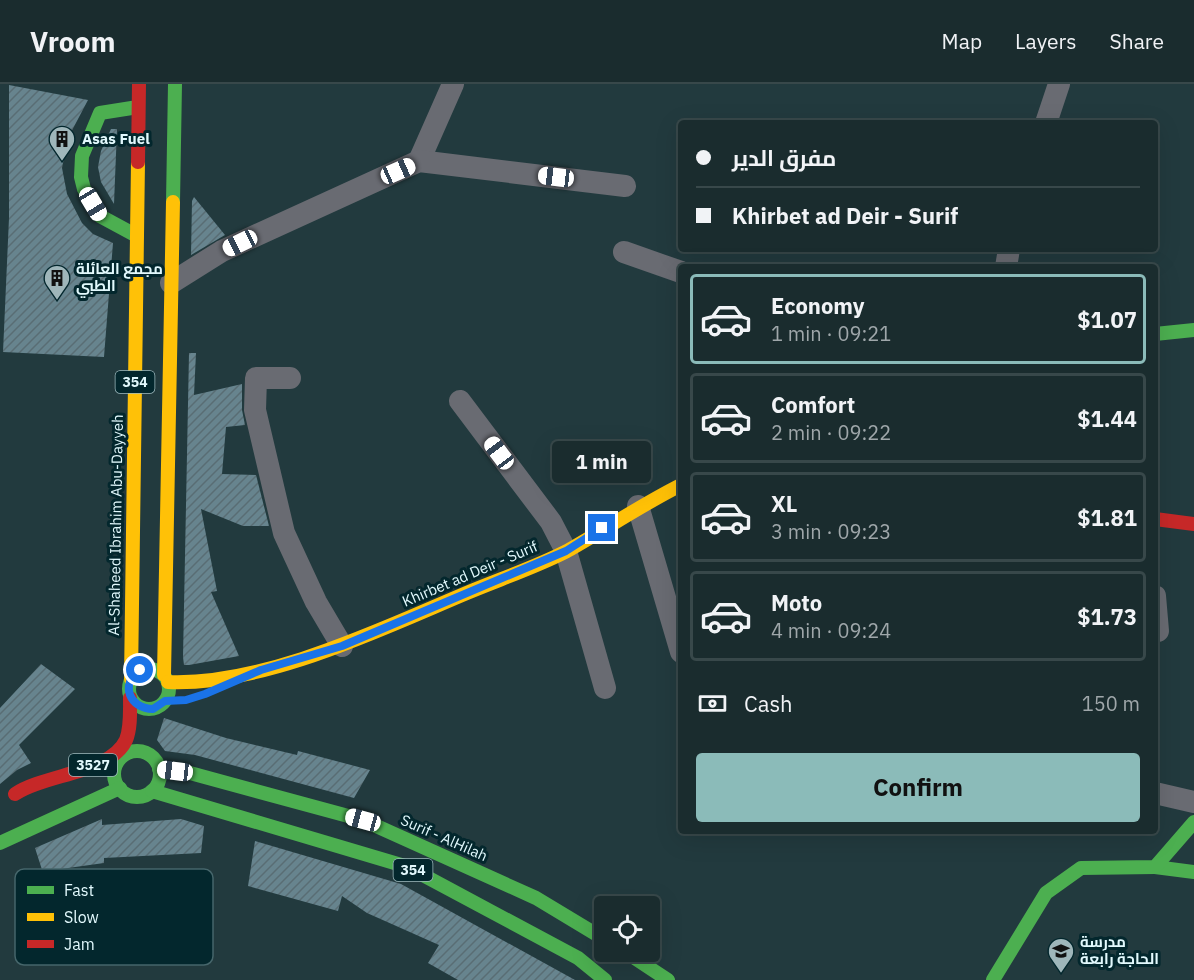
<!DOCTYPE html>
<meta charset="utf-8">
<style>
body{margin:0;font-family:"IBM Plex Sans",Cairo,sans-serif;background:#233436;color:#f1f3f6;height:100vh;display:flex;flex-direction:column;font-size:22px;white-space:nowrap}
*{box-sizing:border-box;margin:0}
p{font-size:20px;color:#9fa7aa}
.icon{flex:none;width:33px;height:33px;fill:none;stroke:currentColor;stroke-width:2;stroke-linecap:round;stroke-linejoin:round}
.map{position:relative;flex:1;overflow:hidden}
.drawer{position:absolute;left:678px;top:180px;width:480px;height:570px;display:flex;flex-direction:column;background:#1a2c2e;border-radius:6px;box-shadow:0 6px 24px #0002,0 0 0 2px #38484a}
.drawer>*{flex:none}
.banner{position:absolute;left:678px;top:36px;width:480px;height:132px;border-radius:6px;box-shadow:0 6px 24px #0002,0 0 0 2px #38484a;display:grid;align-content:center;height:132px;padding:0 18px;background:#1a2c2e}
.tools{position:absolute;left:594px;top:812px;display:grid;gap:12px}
.tools a{display:grid;place-items:center;width:66px;height:66px;border-radius:6px;background:#1a2c2e;box-shadow:0 6px 24px #0002,0 0 0 2px #38484a;font-size:30px}
.end{position:absolute;width:27px;height:27px;margin:-14px;border:8px solid #1a73e8;background:#fff;box-shadow:0 0 0 3px #fff}
.from{border-radius:50%}
.bubble{position:absolute;height:42px;border-radius:6px;background:#1a2c2e;box-shadow:0 6px 24px #0002,0 0 0 2px #38484a;font-size:20px;font-weight:700;line-height:42px;text-align:center}
.car{position:absolute;width:18px;height:36px;margin:-18px -9px;border-radius:8px;box-shadow:0 0 4px 2px #0007;background:linear-gradient(#fff 24%,#345 0 40%,#fff 0 76%,#345 0 86%,#fff 0)}
.banner b{display:flex;align-items:center;gap:21px;height:57px;font-size:22px}
.banner b+b{border-top:2px solid #38484a}
.banner i{width:15px;height:15px;background:#f1f3f6}
ul{padding:10px 0 0;list-style:none}
li{display:flex;align-items:center;gap:18px;height:90px;margin:0 12px 9px;padding:0 6px;border:3px solid #38484a;border-radius:6px}
li div{flex:1}
li b{display:block;font-size:22px}
li em{font-style:normal;font-weight:700}
li.current{border-color:#8bbbb9}
li>.icon{width:54px;height:54px;stroke-width:1.5}
.pay{display:flex;align-items:center;gap:15px;height:66px;padding:0 18px;font-size:22px}
.pay p{margin-inline-start:auto}
.button{display:flex;gap:12px;margin-top:auto;padding:12px 18px}
.button a{flex:1;height:69px;border-radius:6px;background:#8bbbb9;color:#111;font-size:24px;font-weight:700;line-height:69px;text-align:center}
header{display:flex;align-items:center;gap:36px;box-sizing:border-box;height:84px;padding:0 30px;background:#1a2c2e;border-bottom:2px solid #38484a}
header strong{font-size:28px}
nav{display:flex;gap:33px;margin-inline-start:auto;font-size:21px}
.map>svg:first-child{display:block}
.building{fill:url(#building-hatch)}
.lines{fill:none;stroke-linecap:round;stroke-linejoin:round}
.street{stroke:#696b72;stroke-width:22}
.fast{stroke:#4caf50;stroke-width:14}
.slow{stroke:#ffc107;stroke-width:14}
.jam{stroke:#c62828;stroke-width:14}
.route{stroke:#1a73e8;stroke-width:8}
.labels{text-anchor:middle;stroke-width:6;stroke-linejoin:round;paint-order:stroke}
.shield{fill:#03272d;stroke:#9fbabf;stroke-width:1.5}
.shield-label{font-size:14px;font-weight:bold;fill:#e2f9fd}
.poi-label{font-size:15px;font-weight:bold;fill:#e2f9fd;stroke:#03272d;text-anchor:start}
.street-label{font-size:15px;fill:#e2f9fd;stroke:#03272d}
.key{fill:#03272d;stroke:#46666b;stroke-width:1.5}
.key-label{font-size:16px;fill:#e2f9fd}
</style>
<header>
<strong>Vroom</strong>
<nav><a>Map</a><a>Layers</a><a>Share</a></nav>
</header>
<div class="map">
<svg width="1194" height="896" viewBox="0 0 1194 896">
<defs>
<pattern id="building-hatch" width="6" height="6" patternUnits="userSpaceOnUse" patternTransform="scale(1.5)"><rect width="6" height="6" fill="#67848e"/><path d="M-1 1l2-2M0 6l6-6M5 7l2-2" fill="none" stroke="#596d74"/></pattern>
</defs>
<rect width="100%" height="100%" fill="#223a3e"/>
<!-- building -->
<g class="building">
<polygon points="9,1 88,16 68,54 62,84 67,110 82,139 93,150 113,159 104,273 3,268 9,134"/>
<polygon points="111,45 117,45 114,120 101,98 98,83 101,67"/>
<polygon points="194,113 225,151 191,171 192,117"/>
<polygon points="189,269 196,269 194,311 242,300 242,326 245,341 226,343 222,390 256,391 269,442 243,442 201,425 217,507 211,508 239,572 189,581 184,581 183,573"/>
<polygon points="41,580 75,605 19,661 31,679 17,686 0,700 0,624"/>
<polygon points="164,634 226,654 297,671 298,667 370,686 354,714 195,671 165,667 157,656"/>
<polygon points="102,735 102,741 181,735 204,742 201,769 104,774 104,779 61,785 44,792 35,764"/>
<polygon points="255,757 401,800 575,896 458,896 428,879 439,861 367,829 342,812 338,827 248,802"/>
</g>
<g class="lines">
<!-- street -->
<g class="street">
<polyline points="1046,39 1059,0"/>
<polyline points="419,77 453,0"/>
<polyline points="624,168 681,188"/>
<polyline points="1006,183 1009,165"/>
<polyline points="171,199 222,167 419,77 625,102"/>
<polyline points="290,294 256,294 255,326 284,449 316,518 342,562"/>
<polyline points="460,317 551,438 566,467 605,604"/>
<polyline points="638,422 681,568"/>
<polyline points="1155,512 1158,547"/>
<polyline points="1155,709 1194,718"/>
</g>
<!-- fast -->
<g class="fast">
<polyline points="173,118 175,0"/>
<polyline points="137,152 100,132 84,105 81,93 82,72 100,29 138,23"/>
<polyline points="1155,250 1194,246"/>
<circle cx="149" cy="605" r="20"/>
<circle cx="137" cy="690" r="23"/>
<polyline points="159,685 190,689 363,736 536,814 604,855"/>
<polyline points="152,707 408,783 578,874 605,896"/>
<polyline points="0,759 120,704"/>
<polyline points="1155,783 1194,788"/>
<polyline points="624,867 668,896"/>
<polyline points="993,896 1046,809 1081,784 1155,783 1194,738"/>
</g>
<!-- slow -->
<g class="slow">
<polyline points="164,591 173,118"/>
<polyline points="131,595 138,78"/>
<path d="M168 598C262 602 377 547 462 511 497 496 534 484 567 467 606 445 641 421 681 401"/>
</g>
<!-- jam -->
<g class="jam">
<polyline points="138,78 139,0"/>
<polyline points="1155,435 1194,440"/>
<path d="M15 710C45 690 111 689 126 656 131 644 130 627 130 614"/>
</g>
</g>
<g class="lines">
<!-- route -->
<path class="route" d="M140 586C119 600 130 625 153 625L165 617 186 616 205 610 261 586 342 562 566 467 602 444"/>
</g>
<!-- icons -->
<defs>
<g id="building-pin" transform="scale(1.35)"><path d="M0 17L-7.5 6A9.5 9.5 0 1 1 7.5 6Z" fill="#9fb6ba" stroke="#03272d"/><path d="M-4-6H4V6H1V3H-1V6H-4ZM-2.5-4.3h1.7v1.8h-1.7ZM.8-4.3h1.7v1.8H.8ZM-2.5-1h1.7V.8h-1.7ZM.8-1h1.7V.8H.8Z" fill="#111"/></g>
<g id="school-pin" transform="scale(1.35)"><path d="M0 17L-7.5 6A9.5 9.5 0 1 1 7.5 6Z" fill="#9fb6ba" stroke="#03272d"/><path d="M0-5L7-2L0 1L-7-2ZM-4 1L0 2.5L4 1V4Q0 6-4 4Z" fill="#111"/></g>
</defs>
<g fill-rule="evenodd">
<use href="#building-pin" x="62" y="55"/>
<use href="#building-pin" x="57" y="194"/>
<use href="#school-pin" x="1061" y="867"/>
</g>
<g class="labels">
<!-- shield labels -->
<g class="shield">
<rect x="115.5" y="287" width="39" height="22" rx="4.5"/>
<rect x="69" y="670" width="48" height="22" rx="4.5"/>
<rect x="393.5" y="775" width="39" height="22" rx="4.5"/>
</g>
<g class="shield-label">
<text x="135" y="303">354</text>
<text x="93" y="686">3527</text>
<text x="413" y="791">354</text>
</g>
<!-- poi labels -->
<g class="poi-label">
<text x="82" y="60">Asas Fuel</text>
<text x="76" y="190">مجمع العائلة<tspan x="76" dy="17">الطبي</tspan></text>
<text x="1080" y="863">مدرسة<tspan x="1080" dy="17">الحاجة رابعة</tspan></text>
</g>
<!-- street labels -->
<g class="street-label">
<text transform="translate(116 441) rotate(-89)" y="5">Al-Shaheed Ibrahim Abu-Dayyeh</text>
<text transform="translate(470 490) rotate(-23)" y="5">Khirbet ad Deir - Surif</text>
<text transform="translate(444 754) rotate(24)" y="5">Surif - AlHilah</text>
</g>
</g>
<!-- legend -->
<rect x="15" y="785" width="198" height="96" rx="9" class="key"/>
<rect x="27" y="802" width="27" height="8" fill="#4caf50"/>
<rect x="27" y="829" width="27" height="8" fill="#ffc107"/>
<rect x="27" y="856" width="27" height="8" fill="#c62828"/>
<g class="key-label">
<text x="64" y="812">Fast</text>
<text x="64" y="839">Slow</text>
<text x="64" y="866">Jam</text>
</g>
</svg>
<div class="tools">
<a><svg class="icon" aria-label="locate" viewBox="0 0 24 24"><circle cx="12" cy="12" r="6"/><path d="M12 2v4M12 18v4M2 12h4M18 12h4"/></svg></a>
</div>
<i class="end from" style="left:140px;top:586px"></i>
<i class="end" style="left:602px;top:444px"></i>
<div class="bubble" style="left:552px;top:357px;width:99px">1 min</div>
<i class="car" style="left:398px;top:87px;rotate:66deg"></i>
<i class="car" style="left:556px;top:93px;rotate:277deg"></i>
<i class="car" style="left:93px;top:120px;rotate:149deg"></i>
<i class="car" style="left:240px;top:159px;rotate:244deg"></i>
<i class="car" style="left:499px;top:369px;rotate:323deg"></i>
<i class="car" style="left:175px;top:687px;rotate:277deg"></i>
<i class="car" style="left:363px;top:736px;rotate:285deg"></i>
<div class="banner">
<b><i class="from"></i>مفرق الدير</b>
<b><i></i>Khirbet ad Deir - Surif</b>
</div>
<section class="drawer">
<ul>
<li class="current"><svg class="icon" aria-label="car" viewBox="0 0 24 24"><path d="M5 17H2v-5l4-1 3-4h7l3 4 3 1v5h-3M9 17h6M6 11h13"/><circle cx="7" cy="17" r="2"/><circle cx="17" cy="17" r="2"/></svg><div><b>Economy</b><p>1 min · 09:21</p></div><em>$1.07</em></li>
<li><svg class="icon" aria-label="car" viewBox="0 0 24 24"><path d="M5 17H2v-5l4-1 3-4h7l3 4 3 1v5h-3M9 17h6M6 11h13"/><circle cx="7" cy="17" r="2"/><circle cx="17" cy="17" r="2"/></svg><div><b>Comfort</b><p>2 min · 09:22</p></div><em>$1.44</em></li>
<li><svg class="icon" aria-label="car" viewBox="0 0 24 24"><path d="M5 17H2v-5l4-1 3-4h7l3 4 3 1v5h-3M9 17h6M6 11h13"/><circle cx="7" cy="17" r="2"/><circle cx="17" cy="17" r="2"/></svg><div><b>XL</b><p>3 min · 09:23</p></div><em>$1.81</em></li>
<li><svg class="icon" aria-label="car" viewBox="0 0 24 24"><path d="M5 17H2v-5l4-1 3-4h7l3 4 3 1v5h-3M9 17h6M6 11h13"/><circle cx="7" cy="17" r="2"/><circle cx="17" cy="17" r="2"/></svg><div><b>Moto</b><p>4 min · 09:24</p></div><em>$1.73</em></li>
</ul>
<div class="pay"><svg class="icon" aria-label="cash" viewBox="0 0 24 24"><path d="M3 7h18v10H3z"/><circle cx="12" cy="12" r="2"/></svg>Cash<p>150 m</p></div>
<div class="button"><a>Confirm</a></div>
</section>
</div>
